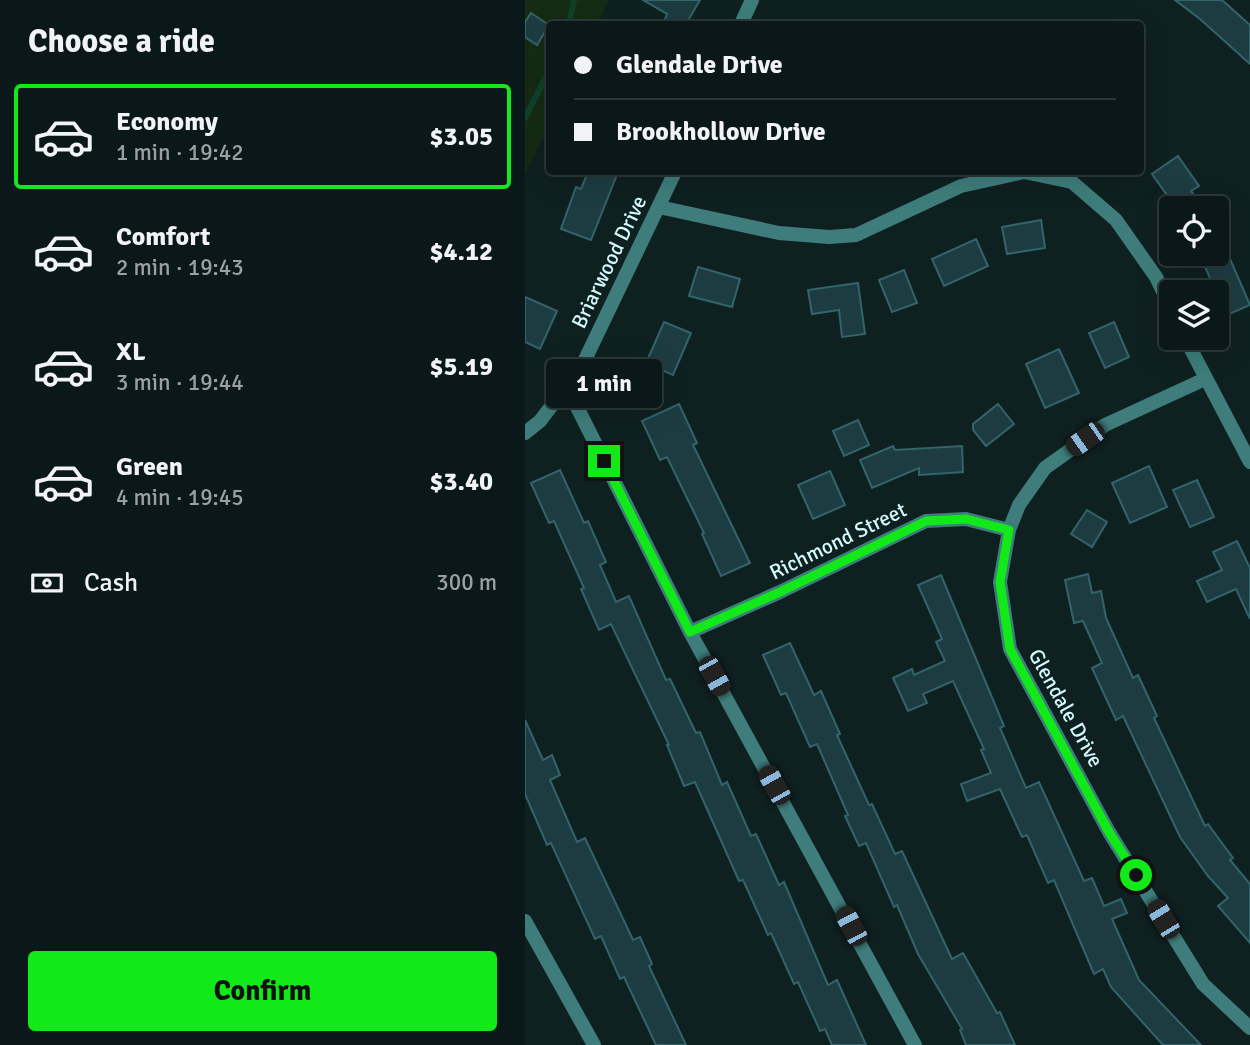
<!DOCTYPE html>
<meta charset="utf-8">
<style>
body{margin:0;font-family:Signika,sans-serif;background:#142122;color:#f1f3f6;height:100vh;display:flex;flex-direction:column;font-size:26px;white-space:nowrap}
*{box-sizing:border-box;margin:0}
p{font-size:23px;color:#9aa0a2}
.icon{flex:none;width:38px;height:38px;fill:none;stroke:currentColor;stroke-width:2;stroke-linecap:round;stroke-linejoin:round}
.map{position:relative;flex:1;overflow:hidden}
.side{display:flex;flex-direction:column;background:#0b1819;width:525px}
.side>*{flex:none}
.top-card{position:absolute;left:21px;top:21px;width:598px;height:154px;border-radius:7px;box-shadow:0 7px 28px #0002,0 0 0 2px #2b3738;display:grid;align-content:center;height:154px;padding:0 28px;background:#0b1819}
.buttons{position:absolute;left:634px;top:196px;display:grid;gap:14px}
.buttons a{display:grid;place-items:center;width:70px;height:70px;border-radius:7px;background:#0b1819;box-shadow:0 7px 28px #0002,0 0 0 2px #2b3738;font-size:35px}
.end{position:absolute;width:32px;height:32px;margin:-16px;border:9px solid #12e918;background:#111;box-shadow:0 0 0 4px #111}
.from{border-radius:50%}
.bubble{position:absolute;height:49px;border-radius:7px;background:#0b1819;box-shadow:0 7px 28px #0002,0 0 0 2px #2b3738;font-size:23px;font-weight:800;line-height:49px;text-align:center}
.car{position:absolute;width:21px;height:42px;margin:-21px -10px;border-radius:9px;box-shadow:0 0 5px 2px #0007;background:linear-gradient(#222 24%,#8ab4d8 0 40%,#222 0 76%,#8ab4d8 0 86%,#222 0)}
.top-card b{display:flex;align-items:center;gap:24px;height:66px;font-size:26px}
.top-card b+b{border-top:2px solid #2b3738}
.top-card i{width:18px;height:18px;background:#f1f3f6}
ul{padding:0;list-style:none}
li{display:flex;align-items:center;gap:21px;height:105px;margin:0 14px 10px;padding:0 14px;border:4px solid transparent;border-radius:7px}
li div{flex:1}
li b{display:block;font-size:26px}
li em{font-style:normal;font-weight:800}
li.active{border-color:#12e918}
li>.icon{width:63px;height:63px;stroke-width:1.5}
h2{padding:0 28px;font-size:32px;line-height:84px}
.pay{display:flex;align-items:center;gap:18px;height:77px;padding:0 28px;font-size:26px}
.pay p{margin-inline-start:auto}
.button{display:flex;gap:14px;margin-top:auto;padding:14px 28px}
.button a{flex:1;height:80px;border-radius:7px;background:#12e918;color:#111;font-size:28px;font-weight:800;line-height:80px;text-align:center}
main{display:flex;flex:1;min-height:0}
.map>svg:first-child{display:block}
.green{fill:#152b13}
.lines{fill:none;stroke-linecap:round;stroke-linejoin:round}
.stream{stroke:#0f402a;stroke-width:6}
.building{fill:#1d3c41;stroke:#31646b;stroke-width:2}
.minor{stroke:#3e7d7b;stroke-width:14}
.tertiary{stroke:#3e7d7b;stroke-width:14}
.route{stroke:#12e918;stroke-width:9}
.labels{text-anchor:middle;stroke-width:5;stroke-linejoin:round;paint-order:stroke}
.street-label{font-size:21px;fill:#d3fafc;stroke:#0f2021}
</style>
<main>
<section class="side">
<h2>Choose a ride</h2>
<ul>
<li class="active"><svg class="icon" aria-label="car" viewBox="0 0 24 24"><path d="M5 17H2v-5l4-1 3-4h7l3 4 3 1v5h-3M9 17h6M6 11h13"/><circle cx="7" cy="17" r="2"/><circle cx="17" cy="17" r="2"/></svg><div><b>Economy</b><p>1 min · 19:42</p></div><em>$3.05</em></li>
<li><svg class="icon" aria-label="car" viewBox="0 0 24 24"><path d="M5 17H2v-5l4-1 3-4h7l3 4 3 1v5h-3M9 17h6M6 11h13"/><circle cx="7" cy="17" r="2"/><circle cx="17" cy="17" r="2"/></svg><div><b>Comfort</b><p>2 min · 19:43</p></div><em>$4.12</em></li>
<li><svg class="icon" aria-label="car" viewBox="0 0 24 24"><path d="M5 17H2v-5l4-1 3-4h7l3 4 3 1v5h-3M9 17h6M6 11h13"/><circle cx="7" cy="17" r="2"/><circle cx="17" cy="17" r="2"/></svg><div><b>XL</b><p>3 min · 19:44</p></div><em>$5.19</em></li>
<li><svg class="icon" aria-label="car" viewBox="0 0 24 24"><path d="M5 17H2v-5l4-1 3-4h7l3 4 3 1v5h-3M9 17h6M6 11h13"/><circle cx="7" cy="17" r="2"/><circle cx="17" cy="17" r="2"/></svg><div><b>Green</b><p>4 min · 19:45</p></div><em>$3.40</em></li>
</ul>
<div class="pay"><svg class="icon" aria-label="cash" viewBox="0 0 24 24"><path d="M3 7h18v10H3z"/><circle cx="12" cy="12" r="2"/></svg>Cash<p>300 m</p></div>
<div class="button"><a>Confirm</a></div>
</section>
<div class="map">
<svg width="725" height="1045" viewBox="0 0 725 1045">
<rect width="100%" height="100%" fill="#0f2021"/>
<!-- green -->
<polygon class="green" points="0,0 84,0 72,24 24,24 24,124 0,175"/>
<g class="lines">
<!-- stream -->
<g class="stream">
<polyline points="44,24 49,0"/>
<polyline points="0,118 24,71"/>
</g>
</g>
<!-- building -->
<g class="building">
<polygon points="118,0 175,0 161,24 138,24 142,14"/>
<polygon points="650,0 697,0 725,25 725,64 675,19"/>
<polygon points="6,13 24,25 12,45 0,37 0,22"/>
<polygon points="653,156 674,186 666,191 674,202 665,208 651,208 627,174"/>
<polygon points="63,172 93,172 66,240 36,229 51,187 56,189"/>
<polygon points="516,220 520,248 482,254 477,227"/>
<polygon points="451,239 463,266 419,286 407,259"/>
<polygon points="674,254 703,254 725,305 702,315"/>
<polygon points="173,267 215,279 207,307 164,296"/>
<polygon points="379,270 392,303 367,312 354,280"/>
<polygon points="333,283 340,334 317,337 314,310 287,314 283,290"/>
<polygon points="0,297 32,311 15,349 0,342"/>
<polygon points="139,322 166,333 148,375 121,363"/>
<polygon points="589,322 604,357 580,368 564,333"/>
<polygon points="534,349 554,393 520,408 501,364"/>
<polygon points="154,404 172,443 168,445 225,563 196,576 177,534 179,533 142,457 135,460 117,421"/>
<polygon points="473,404 489,424 461,446 448,430 448,424"/>
<polygon points="333,420 344,445 319,456 308,431"/>
<polygon points="368,446 370,450 437,446 438,472 394,475 394,468 347,488 335,460"/>
<polygon points="624,466 642,507 605,523 587,483"/>
<polygon points="35,470 59,523 63,521 81,562 75,565 91,602 104,596 141,680 145,679 171,733 175,732 197,785 202,782 226,836 231,834 254,885 259,882 303,985 312,980 341,1045 307,1045 300,1029 295,1031 273,982 269,984 246,933 243,935 218,880 214,881 170,782 159,786 142,745 144,745 86,624 74,630 56,589 59,588 29,521 24,523 6,483"/>
<polygon points="305,471 320,505 288,519 273,485"/>
<polygon points="672,480 689,517 665,527 648,490"/>
<polygon points="562,510 582,522 567,547 546,534"/>
<polygon points="712,541 725,568 725,619 711,589 682,602 672,581 697,570 688,552"/>
<polygon points="563,574 567,593 576,591 581,618 608,678 613,675 632,716 629,718 680,826 683,824 708,858 705,860 725,884 725,943 693,906 703,898 683,876 655,837 598,716 591,720 567,668 577,663 558,621 549,623 540,580"/>
<polygon points="416,575 479,726 475,728 501,788 514,782 559,881 567,878 579,906 596,899 602,913 587,919 614,980 676,1045 638,1045 586,987 578,969 569,974 529,880 523,883 502,835 497,837 475,789 442,801 436,784 466,773 456,750 459,749 428,681 398,694 402,703 383,711 368,678 387,669 389,675 420,661 411,642 417,639 393,585"/>
<polygon points="265,643 289,695 296,691 315,734 312,735 344,805 347,804 370,854 377,851 427,959 438,953 472,1013 475,1012 490,1045 441,1045 435,1030 437,1029 393,954 372,905 369,907 341,843 334,846 320,816 323,815 292,744 285,747 261,693 256,695 238,655"/>
<polygon points="0,720 18,760 27,755 35,775 25,780 52,842 60,838 108,940 115,937 127,964 124,966 161,1045 131,1045 99,977 95,979 76,936 70,939 26,843 22,845 0,794"/>
</g>
<g class="lines">
<!-- minor -->
<g class="minor">
<polyline points="134,207 254,233 304,237 331,235 436,186 499,172 547,182 591,220 631,277 646,308"/>
<polyline points="660,338 725,462"/>
<polyline points="680,379 580,425 520,468 494,505 484,530 475,582 485,649 584,832 678,984 725,1028"/>
<polyline points="42,387 165,632 390,1045"/>
<polyline points="165,632 255,592 401,521 441,519 484,530"/>
</g>
<!-- tertiary -->
<g class="tertiary">
<polyline points="216,24 227,0"/>
<polyline points="0,433 15,421 57,366 150,172"/>
<polyline points="0,921 69,1045"/>
</g>
</g>
<g class="lines">
<!-- route -->
<polyline class="route" points="79,461 165,632 255,592 401,521 441,519 484,530 475,582 485,649 584,832 611,875"/>
</g>
<g class="labels">
<!-- street labels -->
<g class="street-label">
<text transform="translate(84 262) rotate(-64)" y="7">Briarwood Drive</text>
<text transform="translate(313 541) rotate(-26)" y="7">Richmond Street</text>
<text transform="translate(541 708) rotate(61)" y="7">Glendale Drive</text>
</g>
</g>
</svg>
<div class="buttons">
<a><svg class="icon" aria-label="locate" viewBox="0 0 24 24"><circle cx="12" cy="12" r="6"/><path d="M12 2v4M12 18v4M2 12h4M18 12h4"/></svg></a>
<a><svg class="icon" aria-label="layers" viewBox="0 0 24 24"><path d="M12 4l9 5-9 5-9-5zM3 14l9 5 9-5"/></svg></a>
</div>
<i class="end from" style="left:611px;top:875px"></i>
<i class="end" style="left:79px;top:461px"></i>
<div class="bubble" style="left:21px;top:359px;width:116px">1 min</div>
<i class="car" style="left:560px;top:439px;rotate:235deg"></i>
<i class="car" style="left:189px;top:676px;rotate:151deg"></i>
<i class="car" style="left:249px;top:785px;rotate:331deg"></i>
<i class="car" style="left:638px;top:919px;rotate:329deg"></i>
<i class="car" style="left:326px;top:926px;rotate:332deg"></i>
<div class="top-card">
<b><i class="from"></i>Glendale Drive</b>
<b><i></i>Brookhollow Drive</b>
</div>
</div>
</main>
